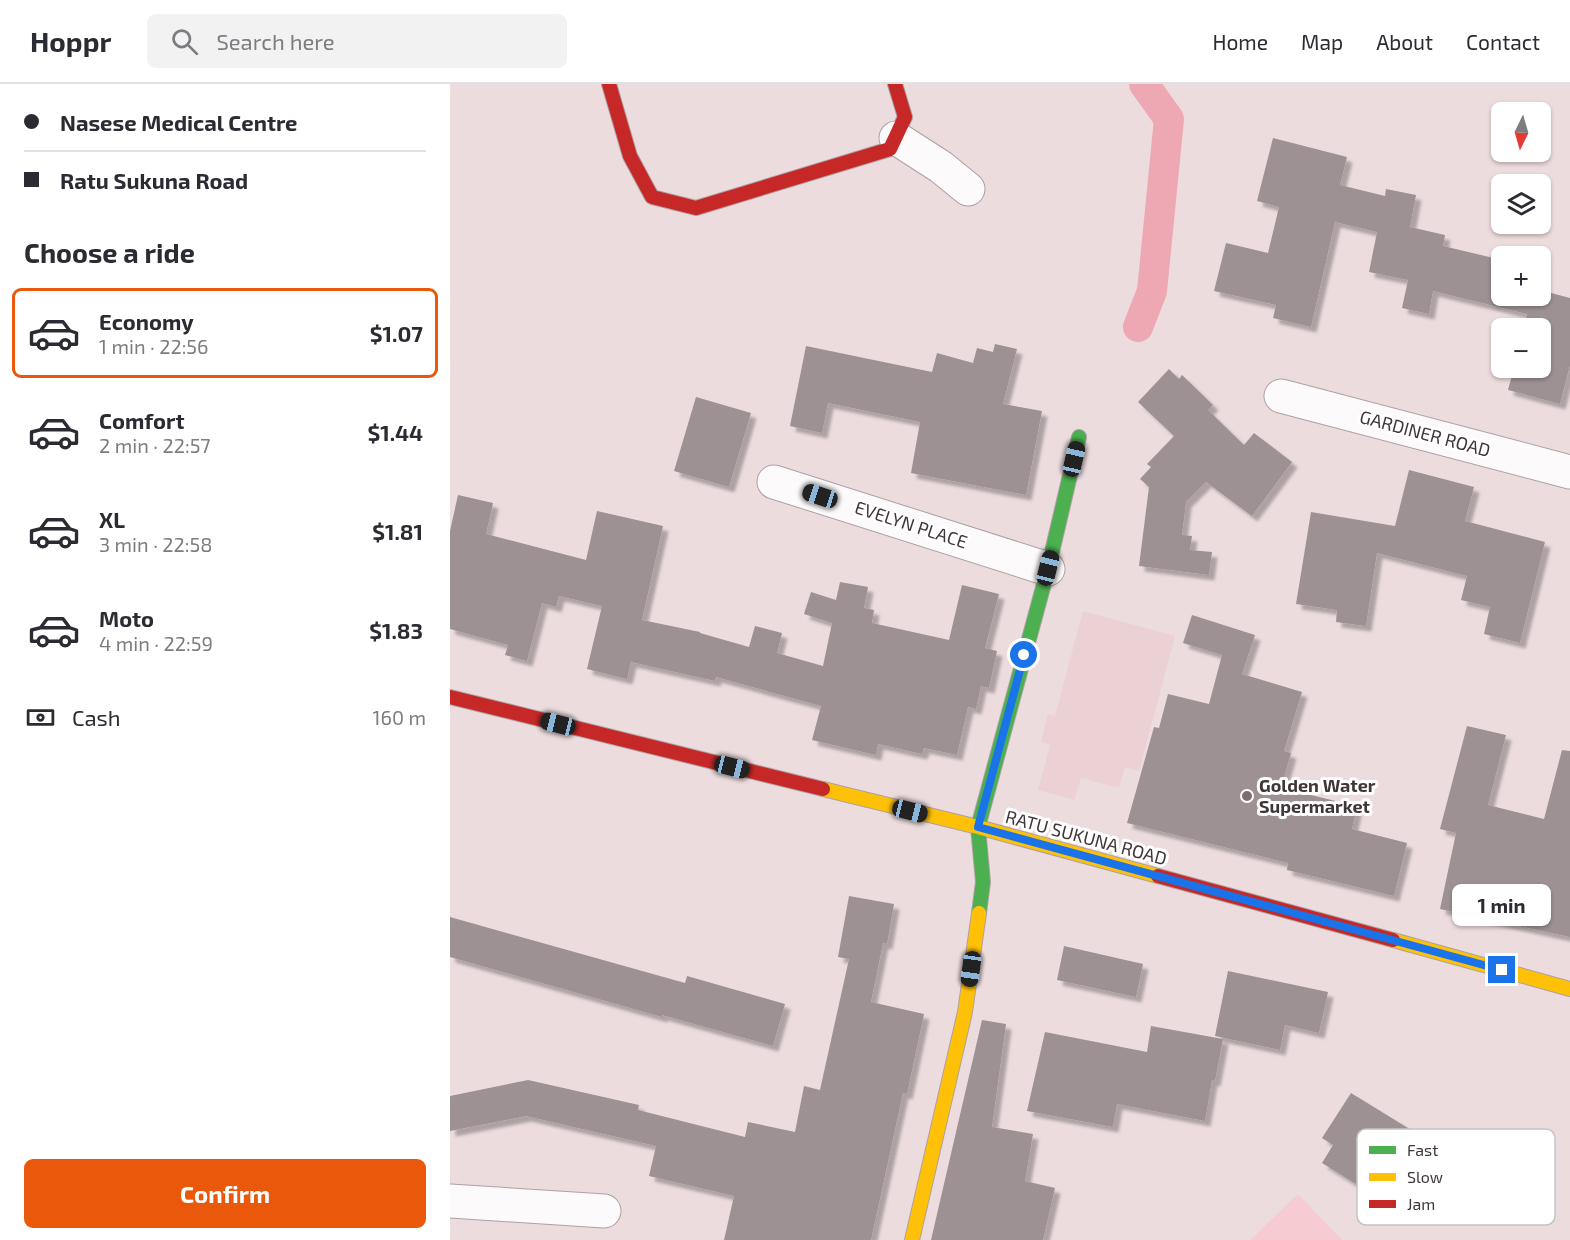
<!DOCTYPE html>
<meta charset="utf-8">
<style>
body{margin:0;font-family:"Exo 2",sans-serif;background:#f2f2f3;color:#2b2b33;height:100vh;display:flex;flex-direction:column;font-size:22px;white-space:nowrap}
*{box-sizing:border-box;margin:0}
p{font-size:20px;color:#7c7c81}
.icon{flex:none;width:33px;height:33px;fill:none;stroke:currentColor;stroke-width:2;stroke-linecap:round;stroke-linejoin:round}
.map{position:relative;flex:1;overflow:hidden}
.sheet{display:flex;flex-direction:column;background:#fff;width:450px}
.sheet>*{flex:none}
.top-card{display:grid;align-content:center;height:132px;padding:0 24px;background:#fff}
.needle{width:39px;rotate:185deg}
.tools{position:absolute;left:1041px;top:18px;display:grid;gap:12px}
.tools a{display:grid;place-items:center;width:60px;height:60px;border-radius:9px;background:#fff;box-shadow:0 2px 4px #0004;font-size:30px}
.end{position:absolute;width:27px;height:27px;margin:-14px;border:8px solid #1a73e8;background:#fff;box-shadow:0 0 0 3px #fff}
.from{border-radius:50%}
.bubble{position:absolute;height:42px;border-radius:9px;background:#fff;box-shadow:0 2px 4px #0004;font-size:20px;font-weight:700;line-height:42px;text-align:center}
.car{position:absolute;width:18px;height:36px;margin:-18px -9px;border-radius:8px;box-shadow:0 0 4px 2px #0007;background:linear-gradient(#222 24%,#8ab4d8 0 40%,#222 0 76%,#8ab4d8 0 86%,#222 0)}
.top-card b{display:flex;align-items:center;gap:21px;height:57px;font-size:22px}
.top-card b+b{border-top:2px solid #e1e1e2}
.top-card i{width:15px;height:15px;background:#2b2b33}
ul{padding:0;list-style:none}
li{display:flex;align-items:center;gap:18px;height:90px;margin:0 12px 9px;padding:0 12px;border:3px solid transparent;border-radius:9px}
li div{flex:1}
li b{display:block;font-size:22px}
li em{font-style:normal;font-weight:700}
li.active{border-color:#ea580c}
li>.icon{width:54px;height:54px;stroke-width:1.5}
h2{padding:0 24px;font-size:27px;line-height:72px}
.pay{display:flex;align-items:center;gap:15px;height:66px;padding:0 24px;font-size:22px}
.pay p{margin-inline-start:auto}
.action{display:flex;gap:12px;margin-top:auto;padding:12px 24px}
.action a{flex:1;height:69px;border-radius:9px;background:#ea580c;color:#fff;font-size:24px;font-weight:700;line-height:69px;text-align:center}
header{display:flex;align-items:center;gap:36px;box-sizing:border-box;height:84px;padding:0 30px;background:#fff;border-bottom:2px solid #e1e1e2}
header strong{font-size:28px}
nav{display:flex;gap:33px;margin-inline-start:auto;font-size:21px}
.search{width:420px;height:54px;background:#f2f2f3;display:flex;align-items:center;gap:15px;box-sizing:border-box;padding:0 21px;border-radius:9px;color:#7c7c81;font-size:22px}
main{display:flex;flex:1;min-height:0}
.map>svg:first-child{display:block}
.built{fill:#ebd0d4}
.green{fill:#f6cbd1}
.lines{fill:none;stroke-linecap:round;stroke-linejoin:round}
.canal{stroke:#eda8b3;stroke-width:30}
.building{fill:#9d9193;filter:url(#shadow)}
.street-casing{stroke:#ada1a2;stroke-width:35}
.fast-casing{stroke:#ada1a2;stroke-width:16}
.slow-casing{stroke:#ada1a2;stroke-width:16}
.jam-casing{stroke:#ada1a2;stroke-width:16}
.street{stroke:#fcfafa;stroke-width:33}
.fast{stroke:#4caf50;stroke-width:14}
.slow{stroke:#ffc107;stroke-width:14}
.jam{stroke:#c62828;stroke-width:14}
.route{stroke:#1a73e8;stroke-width:8}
.poi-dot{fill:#7c6f71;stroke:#fff;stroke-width:2}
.labels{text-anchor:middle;stroke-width:6;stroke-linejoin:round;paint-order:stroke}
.street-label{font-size:18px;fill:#403537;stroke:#fff}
.poi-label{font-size:18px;font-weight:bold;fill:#403537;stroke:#fff;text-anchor:start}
.key{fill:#fff;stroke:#c6c2c3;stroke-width:1.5}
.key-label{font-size:16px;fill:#403537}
</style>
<header>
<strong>Hoppr</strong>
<div class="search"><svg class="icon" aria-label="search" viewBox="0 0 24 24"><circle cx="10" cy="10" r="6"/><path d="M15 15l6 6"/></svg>Search here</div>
<nav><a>Home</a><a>Map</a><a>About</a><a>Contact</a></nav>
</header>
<main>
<section class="sheet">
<div class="top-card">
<b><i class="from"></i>Nasese Medical Centre</b>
<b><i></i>Ratu Sukuna Road</b>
</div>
<h2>Choose a ride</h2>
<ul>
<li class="active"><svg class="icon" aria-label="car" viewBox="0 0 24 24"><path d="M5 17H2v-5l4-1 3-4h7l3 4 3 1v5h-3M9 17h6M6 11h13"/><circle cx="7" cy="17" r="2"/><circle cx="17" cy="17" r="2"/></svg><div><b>Economy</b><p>1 min · 22:56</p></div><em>$1.07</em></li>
<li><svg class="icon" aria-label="car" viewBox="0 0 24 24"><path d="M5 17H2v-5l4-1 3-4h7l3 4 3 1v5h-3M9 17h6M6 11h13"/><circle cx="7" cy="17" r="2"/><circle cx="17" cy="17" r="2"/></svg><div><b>Comfort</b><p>2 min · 22:57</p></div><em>$1.44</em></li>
<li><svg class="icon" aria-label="car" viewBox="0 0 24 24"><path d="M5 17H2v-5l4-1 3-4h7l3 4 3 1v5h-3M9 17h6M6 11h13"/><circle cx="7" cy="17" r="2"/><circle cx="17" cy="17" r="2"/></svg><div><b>XL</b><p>3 min · 22:58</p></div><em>$1.81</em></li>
<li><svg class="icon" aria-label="car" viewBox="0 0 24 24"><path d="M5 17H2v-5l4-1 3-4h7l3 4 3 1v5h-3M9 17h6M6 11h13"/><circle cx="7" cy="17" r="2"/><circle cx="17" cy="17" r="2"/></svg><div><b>Moto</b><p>4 min · 22:59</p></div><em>$1.83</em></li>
</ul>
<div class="pay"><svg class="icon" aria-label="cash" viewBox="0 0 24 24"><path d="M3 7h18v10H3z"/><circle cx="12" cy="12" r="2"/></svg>Cash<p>160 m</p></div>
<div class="action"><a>Confirm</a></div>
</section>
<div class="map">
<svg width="1120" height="1156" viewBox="0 0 1120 1156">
<defs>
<filter id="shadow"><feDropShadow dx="5.5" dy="5.5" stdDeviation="1.5" flood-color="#0004"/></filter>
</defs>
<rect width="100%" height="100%" fill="#ecdcde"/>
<!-- built -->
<polygon class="built" points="633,527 725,552 689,687 675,683 669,704 631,694 624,716 588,706 600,661 591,658 598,630 605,632"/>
<!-- green -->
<polygon class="green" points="848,1110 892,1156 800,1156"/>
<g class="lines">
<!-- canal -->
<polyline class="canal" points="688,243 702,207 719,35 694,0"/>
</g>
<!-- building -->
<g class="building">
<polygon points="823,54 897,73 890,101 935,112 936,105 966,111 960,143 995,151 993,162 1052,176 1052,212 1090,212 1090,206 1120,214 1120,281 1110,320 1058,306 1064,284 1090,284 1090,244 1074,244 1077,230 983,207 979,230 952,224 958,196 919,188 927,148 885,138 861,243 823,234 826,221 764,207 776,159 818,169 829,123 807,117"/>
<polygon points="545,260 567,265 553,320 592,327 576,411 461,389 470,338 378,319 372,349 340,342 356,262 482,288 487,269 523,279 527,264 543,268"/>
<polygon points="719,285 729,295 732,291 763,321 758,326 794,361 804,349 842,378 802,432 756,398 736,418 732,451 742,452 740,466 762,468 759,491 689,482 699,403 690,395 701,383 697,380 724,352 688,318"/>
<polygon points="246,313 301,329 279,403 224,387"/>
<polygon points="959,386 1024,403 1015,437 1095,458 1070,559 1034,550 1040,523 1011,516 1017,492 927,469 916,542 886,538 887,526 846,520 861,428 945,442"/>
<polygon points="8,411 43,419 36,450 136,476 147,427 213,442 192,536 250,548 250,549 299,563 305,542 332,549 327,569 373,582 382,539 354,530 361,508 386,516 390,498 418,503 414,524 424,526 422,539 499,556 512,501 549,510 535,564 547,567 539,604 531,602 526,625 518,623 507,671 474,664 472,670 428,660 426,671 362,656 371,622 266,593 265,597 181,578 177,595 137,585 152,522 109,512 106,523 92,519 77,577 55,571 58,561 0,545 0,447"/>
<polygon points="742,531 805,551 792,590 852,608 834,667 841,669 831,704 907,722 902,745 957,759 944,812 837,786 838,779 677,739 704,643 709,644 718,610 759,620 772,571 733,559"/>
<polygon points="1017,642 1056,651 1038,721 1094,735 1112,666 1120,667 1120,853 990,825 1006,749 990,745"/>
<polygon points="399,812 444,820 437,860 433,859 421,918 474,930 457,1010 453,1009 421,1156 274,1156 284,1112 199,1092 206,1062 76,1032 0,1047 0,1012 78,996 189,1021 188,1026 295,1053 298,1038 345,1048 354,1002 370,1006 399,875 388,873"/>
<polygon points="0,833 235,899 237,892 335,920 323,962 212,931 212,933 0,873"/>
<polygon points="614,862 693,880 686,913 607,896"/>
<polygon points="778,887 878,908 869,949 835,941 830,966 765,952"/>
<polygon points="532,936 556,940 542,1043 583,1050 575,1097 605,1104 593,1156 481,1156"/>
<polygon points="701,942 773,955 765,997 762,996 755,1037 667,1020 663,1043 577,1027 595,948 697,968"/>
<polygon points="901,1009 1002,1071 969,1123 943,1106 935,1118 872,1079 883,1061 872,1054"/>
</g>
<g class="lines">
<!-- street casing -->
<g class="street-casing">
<g id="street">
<polyline points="446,54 491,83 518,105"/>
<polyline points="831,312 1120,388"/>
<polyline points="324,398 598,485"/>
<polyline points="0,1117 154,1127"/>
</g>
</g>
<!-- fast casing -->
<g class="fast-casing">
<polyline id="fast" points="529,829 533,798 528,743 598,485 629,353"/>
</g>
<!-- slow casing -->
<g class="slow-casing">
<g id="slow">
<polyline points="373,705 528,743 708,792"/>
<polyline points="943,856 1120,905"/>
<polyline points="462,1156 515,928 529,829"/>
</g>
</g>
<!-- jam casing -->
<g class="jam-casing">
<g id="jam">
<polyline points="159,0 180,72 202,113 246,124 440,65 455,33 445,0"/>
<polyline points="0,613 373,705"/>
<polyline points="708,792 943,856"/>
</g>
</g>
<!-- street -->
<use href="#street" class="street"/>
<!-- fast -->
<use href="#fast" class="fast"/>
<!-- slow -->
<use href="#slow" class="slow"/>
<!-- jam -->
<use href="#jam" class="jam"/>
</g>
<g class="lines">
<!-- route -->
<polyline class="route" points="574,571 528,743 1052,886"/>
</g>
<!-- markers -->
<circle class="poi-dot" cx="797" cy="712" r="6"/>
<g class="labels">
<!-- street labels -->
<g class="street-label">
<text transform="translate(975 350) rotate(15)" y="6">GARDINER ROAD</text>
<text transform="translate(461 441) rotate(18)" y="6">EVELYN PLACE</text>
<text transform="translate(636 754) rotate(15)" y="6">RATU SUKUNA ROAD</text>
</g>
<!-- poi labels -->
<g class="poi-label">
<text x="809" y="708">Golden Water<tspan x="809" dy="21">Supermarket</tspan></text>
</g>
</g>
<!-- legend -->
<rect x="907" y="1045" width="198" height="96" rx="9" class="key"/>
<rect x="919" y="1062" width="27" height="8" fill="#4caf50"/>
<rect x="919" y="1089" width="27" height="8" fill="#ffc107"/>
<rect x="919" y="1116" width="27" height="8" fill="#c62828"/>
<g class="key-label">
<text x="957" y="1072">Fast</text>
<text x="957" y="1099">Slow</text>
<text x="957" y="1126">Jam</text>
</g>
</svg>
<div class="tools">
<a><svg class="needle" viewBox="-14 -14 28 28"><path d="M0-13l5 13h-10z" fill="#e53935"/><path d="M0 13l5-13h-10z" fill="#7c7c81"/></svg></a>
<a><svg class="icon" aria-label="layers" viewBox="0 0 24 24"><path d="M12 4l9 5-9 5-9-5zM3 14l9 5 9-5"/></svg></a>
<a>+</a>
<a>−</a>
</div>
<i class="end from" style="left:574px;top:571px"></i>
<i class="end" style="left:1052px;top:886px"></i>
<div class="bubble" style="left:1002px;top:800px;width:99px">1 min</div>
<i class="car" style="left:624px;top:375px;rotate:13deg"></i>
<i class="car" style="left:370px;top:412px;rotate:288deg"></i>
<i class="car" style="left:598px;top:484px;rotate:14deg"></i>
<i class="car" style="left:108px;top:640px;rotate:284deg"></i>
<i class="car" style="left:282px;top:683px;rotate:104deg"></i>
<i class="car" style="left:460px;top:727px;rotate:104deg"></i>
<i class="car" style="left:521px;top:885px;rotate:188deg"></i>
</div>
</main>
